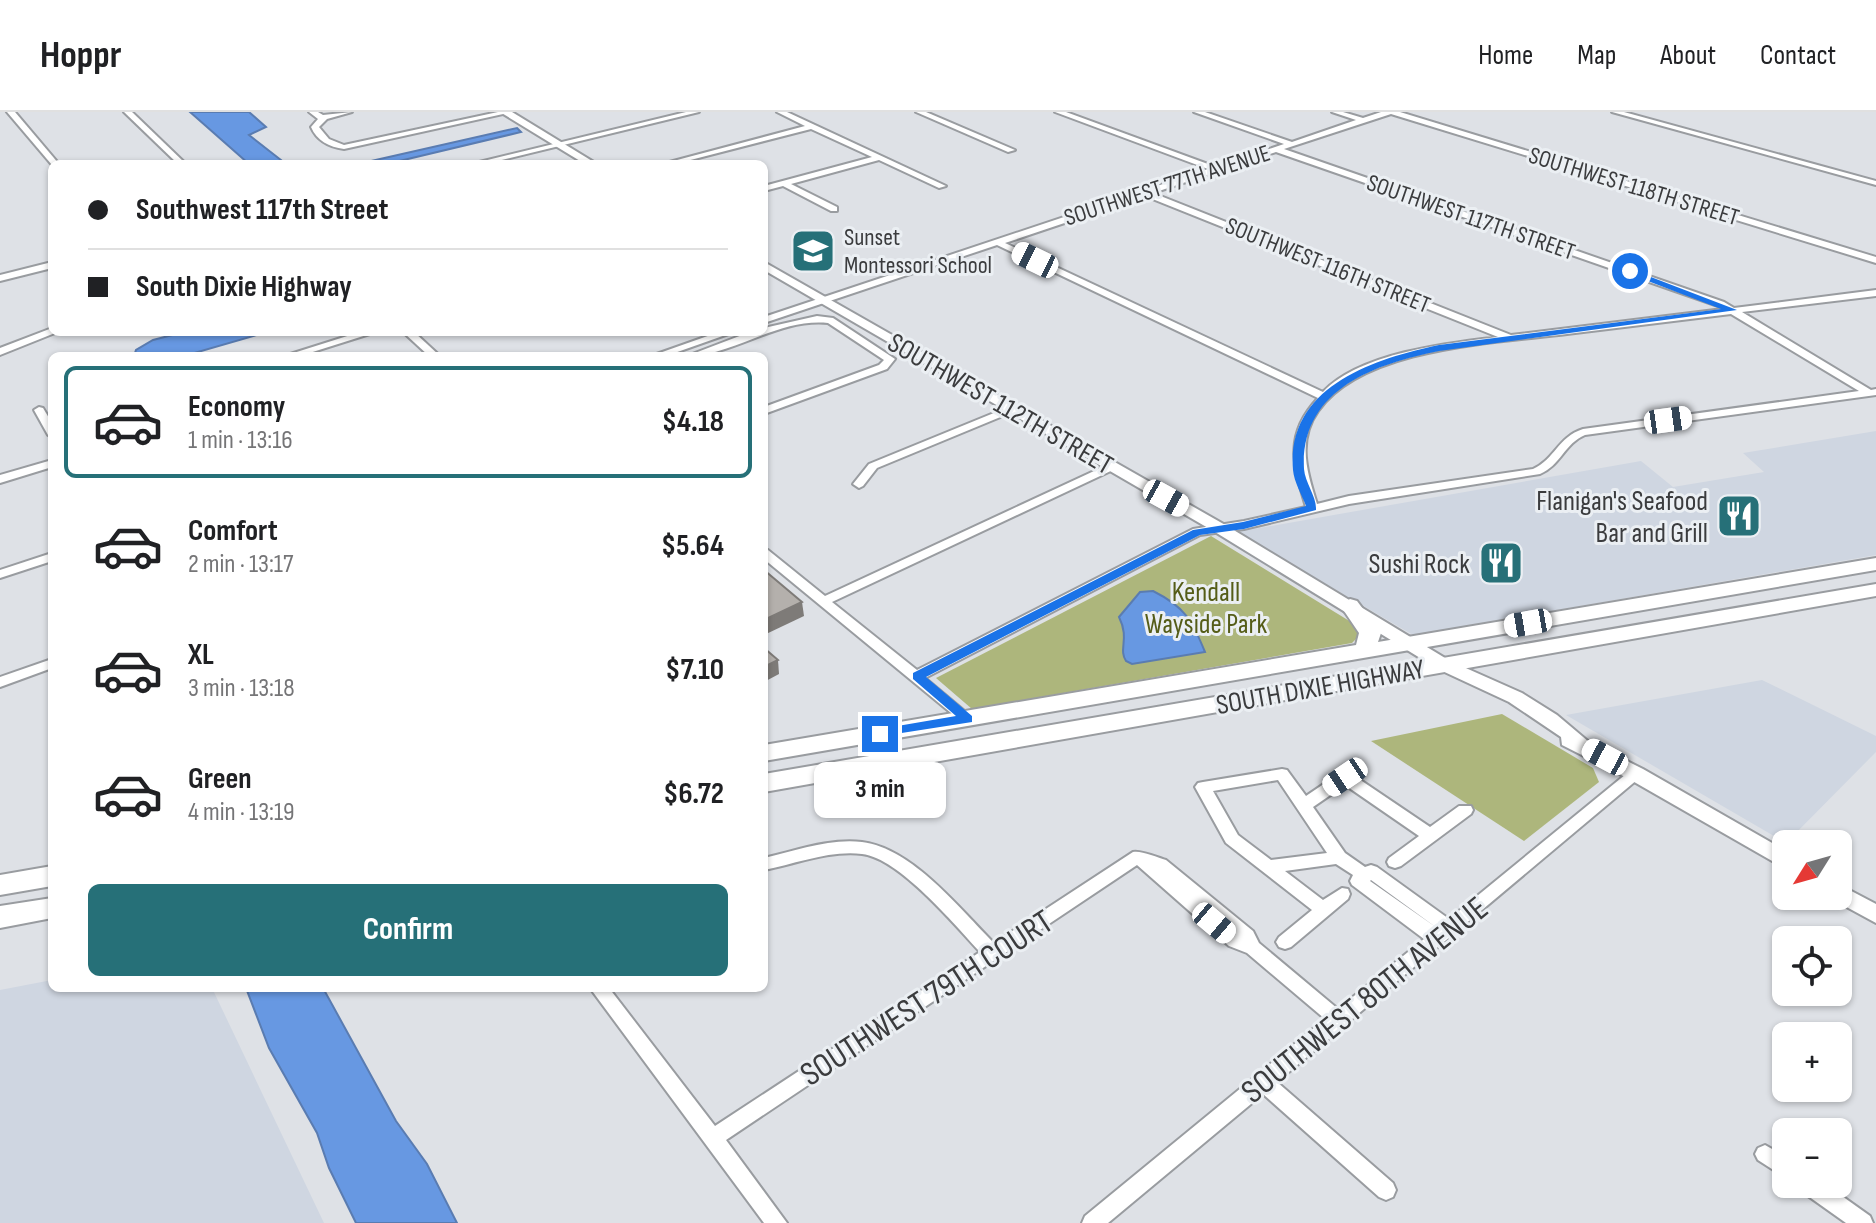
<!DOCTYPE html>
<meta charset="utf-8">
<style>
body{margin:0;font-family:"Sofia Sans Condensed",sans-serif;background:#f2f2f2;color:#202124;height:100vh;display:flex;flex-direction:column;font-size:30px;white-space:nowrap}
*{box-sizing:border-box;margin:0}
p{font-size:26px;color:#757577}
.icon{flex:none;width:44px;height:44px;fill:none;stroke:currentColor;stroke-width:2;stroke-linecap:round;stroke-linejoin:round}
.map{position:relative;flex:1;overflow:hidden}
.drawer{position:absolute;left:48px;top:240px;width:720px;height:640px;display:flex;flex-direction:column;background:#fff;border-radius:12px;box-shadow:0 2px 6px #0004}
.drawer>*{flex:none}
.guide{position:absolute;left:48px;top:48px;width:720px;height:176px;border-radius:12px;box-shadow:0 2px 6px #0004;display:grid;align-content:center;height:176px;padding:0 40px;background:#fff}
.needle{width:52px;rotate:233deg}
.fabs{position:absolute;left:1772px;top:718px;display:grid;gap:16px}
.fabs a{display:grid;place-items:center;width:80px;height:80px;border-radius:12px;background:#fff;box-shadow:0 2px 6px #0004;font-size:40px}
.end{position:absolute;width:36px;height:36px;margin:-18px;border:10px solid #1a73e8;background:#fff;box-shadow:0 0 0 4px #fff}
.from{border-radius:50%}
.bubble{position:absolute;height:56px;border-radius:12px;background:#fff;box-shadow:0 2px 6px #0004;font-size:26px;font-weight:700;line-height:56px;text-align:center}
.car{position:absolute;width:24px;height:48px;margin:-24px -12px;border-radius:10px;box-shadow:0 0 6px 2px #0007;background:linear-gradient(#fff 24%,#345 0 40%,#fff 0 76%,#345 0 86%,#fff 0)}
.guide b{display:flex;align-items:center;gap:28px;height:76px;font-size:30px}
.guide b+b{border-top:2px solid #e0e0e0}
.guide i{width:20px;height:20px;background:#202124}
ul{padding:14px 0 0;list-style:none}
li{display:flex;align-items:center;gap:24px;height:112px;margin:0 16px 12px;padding:0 24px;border:4px solid transparent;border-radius:12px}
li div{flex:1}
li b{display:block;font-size:30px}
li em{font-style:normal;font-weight:700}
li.current{border-color:#267078}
li>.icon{width:72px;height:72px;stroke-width:1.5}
.cta{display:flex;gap:16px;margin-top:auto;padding:16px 40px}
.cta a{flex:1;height:92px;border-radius:12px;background:#267078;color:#fff;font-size:32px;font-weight:700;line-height:92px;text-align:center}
header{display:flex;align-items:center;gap:48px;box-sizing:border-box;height:112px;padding:0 40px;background:#fff;border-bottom:2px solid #e0e0e0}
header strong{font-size:38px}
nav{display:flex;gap:44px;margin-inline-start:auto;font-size:28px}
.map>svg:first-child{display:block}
.built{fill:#cfd6e1}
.green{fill:#adb67c}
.water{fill:#6798e2;stroke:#5a7cb1;stroke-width:2}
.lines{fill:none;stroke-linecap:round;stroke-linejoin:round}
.minor-casing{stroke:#999ca0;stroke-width:4}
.major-casing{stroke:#999ca0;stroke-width:4}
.highway-casing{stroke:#999ca0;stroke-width:4}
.minor{fill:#fff;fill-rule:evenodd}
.major{fill:#fff;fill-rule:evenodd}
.highway{fill:#fff;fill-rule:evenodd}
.shaded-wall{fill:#7e7b78}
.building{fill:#b4b0ac;stroke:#7e7b78;stroke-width:2}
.route{fill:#1a73e8}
.labels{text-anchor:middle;stroke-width:6;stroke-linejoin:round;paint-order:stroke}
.far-street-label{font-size:24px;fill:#3b3c3e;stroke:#ebeff3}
.far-poi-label{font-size:24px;fill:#3b3c3e;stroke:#ebeff3;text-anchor:start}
.street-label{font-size:28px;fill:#3b3c3e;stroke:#ebeff3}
.poi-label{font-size:28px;fill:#3b3c3e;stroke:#ebeff3;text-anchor:end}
.park-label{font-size:28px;fill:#555d18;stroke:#ebeff3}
.near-street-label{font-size:34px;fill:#3b3c3e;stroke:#ebeff3}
</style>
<header>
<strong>Hoppr</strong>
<nav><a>Home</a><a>Map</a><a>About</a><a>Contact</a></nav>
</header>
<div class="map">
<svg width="1876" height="1111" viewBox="0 0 1876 1111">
<rect width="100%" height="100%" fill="#dee1e6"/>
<!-- built -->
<g class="built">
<polygon points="1876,319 1876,443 1413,523 1237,420 1641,349 1673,375 1764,360 1743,341"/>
<polygon points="1762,568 1876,624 1876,640 1786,731 1566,603"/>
<polygon points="52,868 52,876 212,876 324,1111 0,1111 0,878"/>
</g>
<!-- green -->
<g class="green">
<polygon points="1211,424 1351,510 1358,519 1358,525 1352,531 972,597 936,566"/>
<polygon points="1502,602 1593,656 1599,670 1524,729 1371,629"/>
</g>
<!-- water -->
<g class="water">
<polygon points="190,0 249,0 266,15 249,23 286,52 249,52"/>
<polygon points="517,16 521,20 387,52 358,52"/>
<polygon points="184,220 267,220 184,244 134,244 136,238 153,228"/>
<path d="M1153 479C1185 495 1192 508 1205 540L1132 552 1126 549C1118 537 1130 527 1119 505L1140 480Z"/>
<polygon points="246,876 323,876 396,1009 427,1052 457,1111 356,1111 329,1056 317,1021 269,936"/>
</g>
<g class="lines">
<!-- minor casing -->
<g class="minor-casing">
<g id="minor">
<polygon points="7,0 15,0 59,52 52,53"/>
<polygon points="124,0 132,0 186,52 178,52"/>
<path d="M309 0H318L323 3 352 0 327 7 319 15 329 27 344 33 498 0H512L344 37C329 35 317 29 311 15L318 7Z"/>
<polygon points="686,0 699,0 485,52 471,52"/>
<polygon points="777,0 787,0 946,74 939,76 879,48 791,72 837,95 837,99 831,99 783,74 764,79 764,74 872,45 811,17 675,52 662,52 805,14"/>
<polygon points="916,0 926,0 1015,38 1008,40"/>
<path d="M1055 0H1066L1216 55 1284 32 1194 0H1205L1292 30 1356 8 1332 0H1343L1363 6 1381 0H1400L1876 145V151L1391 2 1284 37 1724 190 1734 196 1876 178V184L1742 200 1871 278 1876 277V283L1585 323C1565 331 1560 354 1540 362L1349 392 1244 417 1200 423 925 566 974 607 972 610H962L764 447V437L768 438 825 484 1107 353H1115V357L832 490 917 558 1193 417 1244 409 1306 395C1293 352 1284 322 1318 286L997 133 764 211V205L1208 57ZM1276 40 1718 194 1723 197 1511 223 1153 81ZM1145 84 1498 225C1447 231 1360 241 1323 280L1005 131ZM1731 202 1859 279 1583 317C1558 325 1555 347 1533 357L1349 384 1317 392C1307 361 1297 328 1318 299 1363 235 1496 231 1567 222 1622 215 1676 209 1731 202Z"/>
<polygon points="1612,0 1624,0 1876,69 1876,73"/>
<polygon points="52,150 52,156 0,169 0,163"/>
<path d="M817 204 833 206 895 247 887 257 764 302V295L879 253 884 248 828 211C777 206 734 244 687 244L750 220H764V216Z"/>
<polygon points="52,216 52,220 55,221 0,243 0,236"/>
<polygon points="360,220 376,220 300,244 284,244"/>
<polygon points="403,220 414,220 440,244 429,244"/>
<polygon points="719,220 734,220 666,244 651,244"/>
<polygon points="1011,294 1015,295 1015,299 877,356 863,374 859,376 853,372 869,352"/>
<polygon points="39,295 43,296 52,311 52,324 48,323 34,298"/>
<polygon points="52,348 52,355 0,371 0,363"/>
<polygon points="52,441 52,449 0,466 0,458"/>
<polygon points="52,547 52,556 0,575 0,565"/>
<path d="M1282 657 1287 658 1306 684 1340 661H1350L1430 715 1459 694H1471L1473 698 1471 702 1401 754 1395 756 1389 754 1387 750 1389 746 1419 724 1345 673 1313 695 1345 741 1365 755 1371 753 1377 755 1449 807 1631 658H1641L1644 662 1277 970 1393 1071 1396 1078 1393 1085 1386 1088 1379 1085 1263 982 1108 1111H1082L1085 1104 1325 907 1247 841 1229 834 1137 753 726 1028 787 1111H764L590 876H609L715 1014 980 840C955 813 899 746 862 742 830 738 795 752 764 758V746C795 739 830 726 862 730 912 736 960 797 994 831L1133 740C1140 738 1157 745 1166 748L1253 819 1259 831 1338 897 1424 827 1352 773 1350 769 1353 763 1336 752 1285 759 1323 788 1342 776 1348 777 1350 782 1348 787 1291 835 1285 837 1279 835 1276 830 1279 825 1312 798 1226 731 1195 675 1198 671 1203 670ZM1278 668 1327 741 1271 748 1238 723 1213 679ZM1371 768 1437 816 1370 769Z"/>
<polygon points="1765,1033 1786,1045 1786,1066 1758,1048 1755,1042 1758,1036"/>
<polygon points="1798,1072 1825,1072 1870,1104 1873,1111 1846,1111 1801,1079"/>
</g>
</g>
<!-- major casing -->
<g class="major-casing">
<g id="major">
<polygon points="500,0 512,0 597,52 585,52"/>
<polygon points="764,150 1227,414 1450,549 1522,581 1557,603 1589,630 1643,657 1786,739 1786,757 1629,667 1562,633 1561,625 1509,590 1438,557 1215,420 764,158"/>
<polygon points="1838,772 1876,792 1876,811 1830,786 1838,784"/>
</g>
</g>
<!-- highway casing -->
<g class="highway-casing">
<g id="highway">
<polygon points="1876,446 1876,458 764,649 764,633 1356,533 1359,521 1340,493 1350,487 1357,489 1381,521 1378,530"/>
<polygon points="1876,472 1876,484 764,680 764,662"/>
<polygon points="52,754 52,774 0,783 0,763"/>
<polygon points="52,786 52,806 0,816 0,794"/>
</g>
</g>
<!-- minor -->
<use href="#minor" class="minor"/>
<!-- major -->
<use href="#major" class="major"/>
<!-- highway -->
<use href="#highway" class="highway"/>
</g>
<!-- shaded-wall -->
<g class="shaded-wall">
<polygon points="802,490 804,504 764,523 764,508"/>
<polygon points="778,548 779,562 764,570 764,555"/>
</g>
<!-- building -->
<g class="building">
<polygon points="764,458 802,490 764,508"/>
<polygon points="764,536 778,548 764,555"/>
</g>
<!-- route -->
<path class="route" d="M1630 157 1737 198 1439 239C1374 252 1300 278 1304 357 1305 371 1317 385 1316 398L1244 417 1200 423 926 565 972 604V610L876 625 874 622 880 617 956 604 913 567V561L1193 418 1243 410 1306 394C1302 383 1294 370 1293 358 1286 275 1373 247 1439 233L1721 197 1627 161Z"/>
<!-- icons -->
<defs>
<g id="school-square" transform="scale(2.3)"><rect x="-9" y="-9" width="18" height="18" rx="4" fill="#267078" stroke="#ebeff3"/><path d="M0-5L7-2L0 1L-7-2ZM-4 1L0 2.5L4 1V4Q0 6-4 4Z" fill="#fff"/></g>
<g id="restaurant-square" transform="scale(2.3)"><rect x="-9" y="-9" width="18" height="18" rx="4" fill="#267078" stroke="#ebeff3"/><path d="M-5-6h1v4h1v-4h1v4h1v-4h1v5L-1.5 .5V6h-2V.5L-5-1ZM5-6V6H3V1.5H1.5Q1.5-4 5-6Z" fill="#fff"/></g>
</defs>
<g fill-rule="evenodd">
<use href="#school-square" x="813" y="139"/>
<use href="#restaurant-square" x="1739" y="404"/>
<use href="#restaurant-square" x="1501" y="451"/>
</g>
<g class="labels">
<!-- far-street labels -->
<g class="far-street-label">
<text transform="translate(1167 73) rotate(-18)" y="8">SOUTHWEST 77TH AVENUE</text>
<text transform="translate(1634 74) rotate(17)" y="8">SOUTHWEST 118TH STREET</text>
<text transform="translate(1471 105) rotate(19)" y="8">SOUTHWEST 117TH STREET</text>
<text transform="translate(1328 153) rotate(22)" y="8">SOUTHWEST 116TH STREET</text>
</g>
<!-- far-poi labels -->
<g class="far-poi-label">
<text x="844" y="133">Sunset<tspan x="844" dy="28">Montessori School</tspan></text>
</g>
<!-- street labels -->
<g class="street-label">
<text transform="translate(1001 291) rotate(30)" y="10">SOUTHWEST 112TH STREET</text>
<text transform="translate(1320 574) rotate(-10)" y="10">SOUTH DIXIE HIGHWAY</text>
</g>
<!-- poi labels -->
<g class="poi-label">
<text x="1708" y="398">Flanigan's Seafood<tspan x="1708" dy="32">Bar and Grill</tspan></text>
<text x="1470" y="461">Sushi Rock</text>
</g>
<!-- park labels -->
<g class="park-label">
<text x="1206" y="489">Kendall<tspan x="1206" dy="32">Wayside Park</tspan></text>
</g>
<!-- near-street labels -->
<g class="near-street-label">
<text transform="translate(926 885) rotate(-33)" y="12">SOUTHWEST 79TH COURT</text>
<text transform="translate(1364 887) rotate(-39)" y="12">SOUTHWEST 80TH AVENUE</text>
</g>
</g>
</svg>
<div class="fabs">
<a><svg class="needle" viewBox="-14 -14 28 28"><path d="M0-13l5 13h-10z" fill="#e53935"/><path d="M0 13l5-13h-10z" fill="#757577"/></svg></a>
<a><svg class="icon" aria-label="locate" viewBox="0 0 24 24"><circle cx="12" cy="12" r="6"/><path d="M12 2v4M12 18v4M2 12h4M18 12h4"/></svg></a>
<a>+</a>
<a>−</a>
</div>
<i class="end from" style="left:1630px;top:159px"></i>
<i class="end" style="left:880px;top:622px"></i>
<div class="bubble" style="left:814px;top:650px;width:132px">3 min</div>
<i class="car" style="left:1035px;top:148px;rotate:296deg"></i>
<i class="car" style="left:1668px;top:308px;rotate:82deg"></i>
<i class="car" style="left:1166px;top:386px;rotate:119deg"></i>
<i class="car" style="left:1528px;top:511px;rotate:260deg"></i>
<i class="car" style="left:1605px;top:645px;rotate:298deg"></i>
<i class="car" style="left:1345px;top:665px;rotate:236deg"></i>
<i class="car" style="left:1214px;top:811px;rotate:130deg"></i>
<div class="guide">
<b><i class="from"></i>Southwest 117th Street</b>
<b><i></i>South Dixie Highway</b>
</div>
<section class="drawer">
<ul>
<li class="current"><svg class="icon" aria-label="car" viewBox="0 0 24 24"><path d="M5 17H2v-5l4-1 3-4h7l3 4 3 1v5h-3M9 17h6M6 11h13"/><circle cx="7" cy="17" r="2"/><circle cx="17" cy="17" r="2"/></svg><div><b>Economy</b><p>1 min · 13:16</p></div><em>$4.18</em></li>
<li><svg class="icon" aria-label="car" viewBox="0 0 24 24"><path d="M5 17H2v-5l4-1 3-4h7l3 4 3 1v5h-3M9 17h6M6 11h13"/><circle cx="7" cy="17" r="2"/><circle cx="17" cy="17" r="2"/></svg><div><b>Comfort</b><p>2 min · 13:17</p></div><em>$5.64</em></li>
<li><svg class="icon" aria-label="car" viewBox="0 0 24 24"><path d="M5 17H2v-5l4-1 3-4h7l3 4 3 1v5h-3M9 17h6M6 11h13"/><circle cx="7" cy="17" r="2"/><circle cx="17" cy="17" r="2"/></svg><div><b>XL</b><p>3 min · 13:18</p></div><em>$7.10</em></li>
<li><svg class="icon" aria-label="car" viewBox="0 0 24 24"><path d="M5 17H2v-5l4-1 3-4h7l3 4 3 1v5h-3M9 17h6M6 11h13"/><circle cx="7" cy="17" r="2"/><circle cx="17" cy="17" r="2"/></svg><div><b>Green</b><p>4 min · 13:19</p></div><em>$6.72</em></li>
</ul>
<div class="cta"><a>Confirm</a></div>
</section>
</div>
